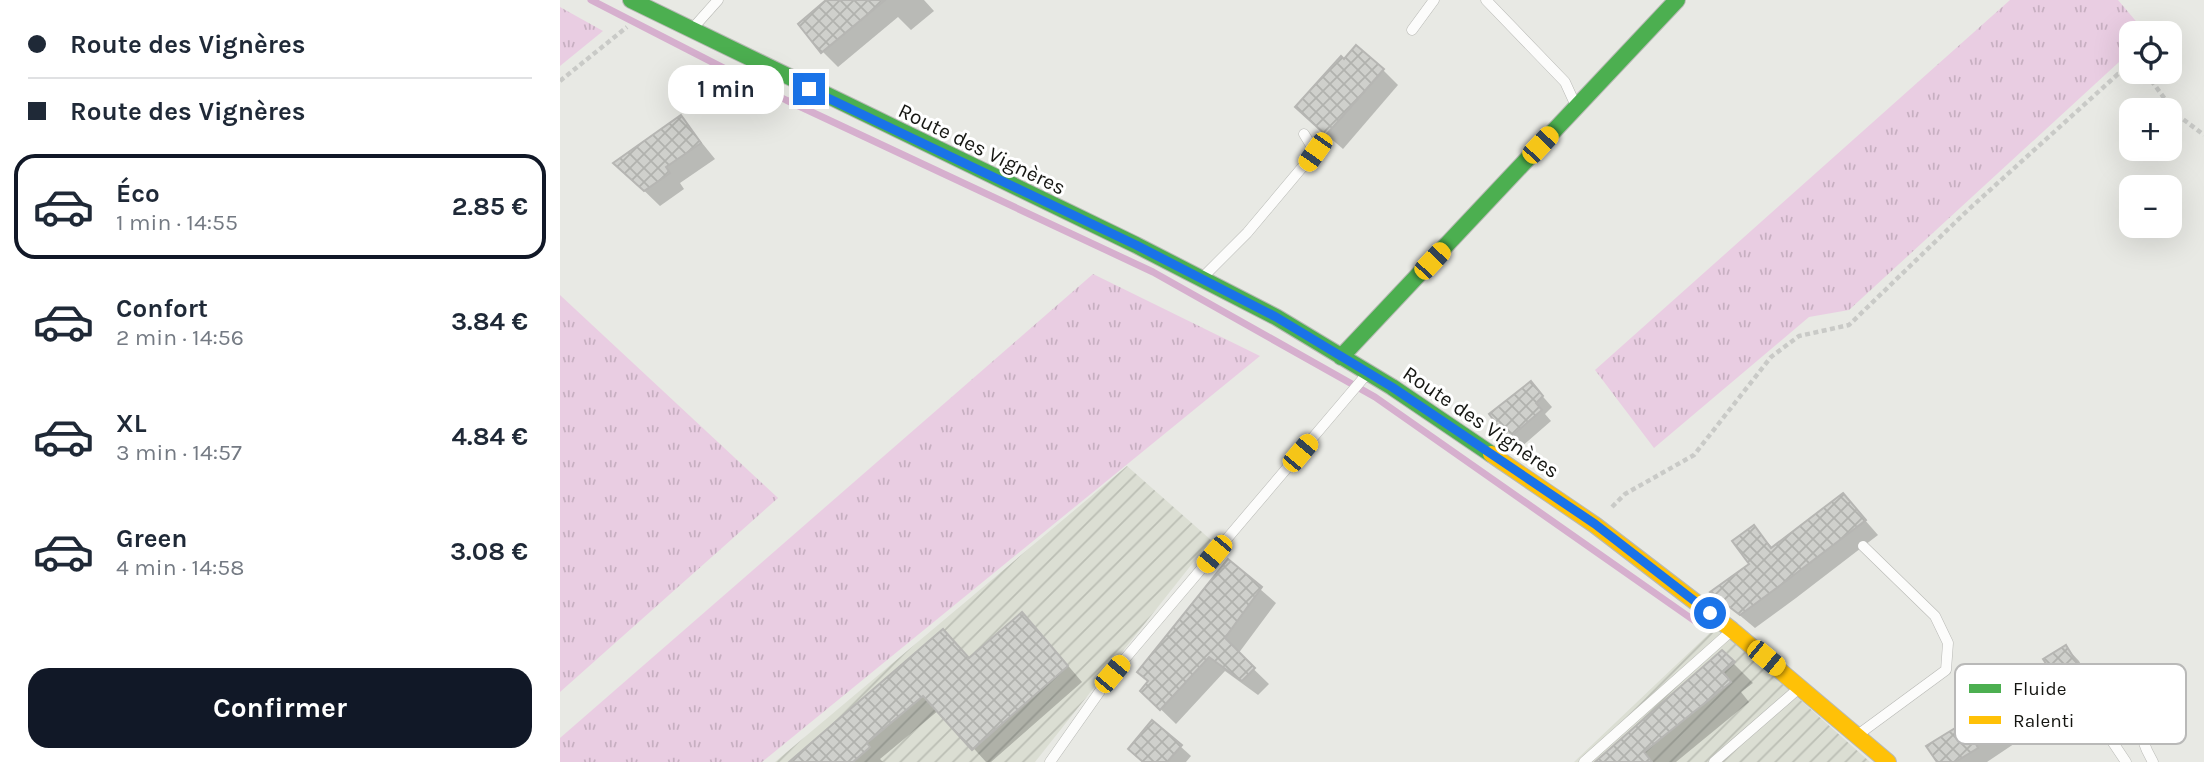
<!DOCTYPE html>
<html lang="fr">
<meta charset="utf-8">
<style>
body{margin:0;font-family:Karla,sans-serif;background:#f2f2f3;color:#1f2937;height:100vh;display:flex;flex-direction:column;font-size:26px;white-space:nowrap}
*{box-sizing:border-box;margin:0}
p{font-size:23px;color:#747a83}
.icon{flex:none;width:38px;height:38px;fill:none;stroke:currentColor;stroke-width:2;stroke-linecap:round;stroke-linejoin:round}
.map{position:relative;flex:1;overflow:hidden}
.panel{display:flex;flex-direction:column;background:#fff;width:560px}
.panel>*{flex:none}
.top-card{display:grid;align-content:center;height:154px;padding:0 28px;background:#fff}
.buttons{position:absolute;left:1559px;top:21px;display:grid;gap:14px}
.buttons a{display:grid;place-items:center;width:63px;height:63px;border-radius:14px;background:#fff;box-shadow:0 7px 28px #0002;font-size:35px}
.end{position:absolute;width:32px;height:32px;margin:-16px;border:9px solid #1a73e8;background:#fff;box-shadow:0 0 0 4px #fff}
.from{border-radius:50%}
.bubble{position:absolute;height:49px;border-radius:21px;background:#fff;box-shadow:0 7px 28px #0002;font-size:23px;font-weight:700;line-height:49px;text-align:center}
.car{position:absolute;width:21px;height:42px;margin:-21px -10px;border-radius:9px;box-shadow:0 0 5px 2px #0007;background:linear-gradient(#f5c518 24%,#345 0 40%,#f5c518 0 76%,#345 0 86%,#f5c518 0)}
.top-card b{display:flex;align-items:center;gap:24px;height:66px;font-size:26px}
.top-card b+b{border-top:2px solid #e0e1e3}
.top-card i{width:18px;height:18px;background:#1f2937}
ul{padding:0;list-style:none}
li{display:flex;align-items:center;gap:21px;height:105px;margin:0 14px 10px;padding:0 14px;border:4px solid transparent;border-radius:21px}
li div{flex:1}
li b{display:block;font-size:26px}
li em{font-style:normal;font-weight:700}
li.current{border-color:#111827}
li>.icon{width:63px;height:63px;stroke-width:1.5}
.action{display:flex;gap:14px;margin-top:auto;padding:14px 28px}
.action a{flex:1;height:80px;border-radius:21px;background:#111827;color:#fff;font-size:28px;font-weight:700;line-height:80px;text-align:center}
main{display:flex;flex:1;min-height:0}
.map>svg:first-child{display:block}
.industrial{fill:url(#industrial-furrows)}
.grass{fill:url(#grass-tufts)}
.shadow{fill:#0003}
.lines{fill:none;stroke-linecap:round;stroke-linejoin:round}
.stream{stroke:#d6afce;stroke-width:7}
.building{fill:url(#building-cross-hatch);stroke:#b6b6b3;stroke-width:2}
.lane-casing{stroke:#b8b9b5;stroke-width:11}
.fast-casing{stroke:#b8b9b5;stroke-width:18}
.slow-casing{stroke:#b8b9b5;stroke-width:18}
.path{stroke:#c9cac7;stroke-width:4.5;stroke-dasharray:5 3.5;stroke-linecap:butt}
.lane{stroke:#fcfcfb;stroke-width:10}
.fast{stroke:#4caf50;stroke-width:16}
.slow{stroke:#ffc107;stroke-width:16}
.route{stroke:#1a73e8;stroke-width:9}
.labels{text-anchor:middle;stroke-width:6;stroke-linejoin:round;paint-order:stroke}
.street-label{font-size:21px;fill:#151612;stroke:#fff}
.key{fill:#fff;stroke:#b9b9b8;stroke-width:2}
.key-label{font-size:19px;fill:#151612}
</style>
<main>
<section class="panel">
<div class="top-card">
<b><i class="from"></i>Route des Vignères</b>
<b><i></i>Route des Vignères</b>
</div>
<ul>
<li class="current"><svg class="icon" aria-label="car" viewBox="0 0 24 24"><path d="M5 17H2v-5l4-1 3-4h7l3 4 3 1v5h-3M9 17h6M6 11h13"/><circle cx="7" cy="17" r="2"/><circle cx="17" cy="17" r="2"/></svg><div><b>Éco</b><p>1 min · 14:55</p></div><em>2.85 €</em></li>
<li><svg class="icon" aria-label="car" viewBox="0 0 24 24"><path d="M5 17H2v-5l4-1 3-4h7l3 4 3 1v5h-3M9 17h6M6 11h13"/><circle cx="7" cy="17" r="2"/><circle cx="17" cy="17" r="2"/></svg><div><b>Confort</b><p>2 min · 14:56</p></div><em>3.84 €</em></li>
<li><svg class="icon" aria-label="car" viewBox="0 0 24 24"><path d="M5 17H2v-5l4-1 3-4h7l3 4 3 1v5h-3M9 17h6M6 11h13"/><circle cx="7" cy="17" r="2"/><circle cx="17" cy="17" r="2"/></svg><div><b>XL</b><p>3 min · 14:57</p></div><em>4.84 €</em></li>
<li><svg class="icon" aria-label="car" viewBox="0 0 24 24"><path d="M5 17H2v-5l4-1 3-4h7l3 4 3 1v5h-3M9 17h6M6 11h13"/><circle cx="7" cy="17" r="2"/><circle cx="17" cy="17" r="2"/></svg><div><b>Green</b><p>4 min · 14:58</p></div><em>3.08 €</em></li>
</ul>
<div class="action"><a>Confirmer</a></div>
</section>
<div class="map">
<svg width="1644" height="762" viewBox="0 0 1644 762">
<defs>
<pattern id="industrial-furrows" width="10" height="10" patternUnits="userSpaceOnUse" patternTransform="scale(1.75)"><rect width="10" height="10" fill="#dbded3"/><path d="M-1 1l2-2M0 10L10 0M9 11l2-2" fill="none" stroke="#bbbeb4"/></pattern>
<pattern id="grass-tufts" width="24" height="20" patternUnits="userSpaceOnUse" patternTransform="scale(1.75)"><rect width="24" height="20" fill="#e9cde2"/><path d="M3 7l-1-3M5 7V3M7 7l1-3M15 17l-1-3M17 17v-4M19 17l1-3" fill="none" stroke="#c7afc1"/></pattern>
<pattern id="building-cross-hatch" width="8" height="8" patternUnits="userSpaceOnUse" patternTransform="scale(1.75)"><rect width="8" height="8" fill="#cfd0cc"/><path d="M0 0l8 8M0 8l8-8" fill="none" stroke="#b1b2ae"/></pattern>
</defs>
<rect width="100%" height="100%" fill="#e8e9e4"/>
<!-- industrial -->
<g class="industrial">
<polygon points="567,466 651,540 475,762 215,762"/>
<polygon points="1157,626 1310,762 1014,762"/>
</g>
<!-- grass -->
<g class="grass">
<polygon points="1450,0 1558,0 1586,33 1572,33 1571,51 1289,310 1249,317 1094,448 1035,370"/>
<polygon points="0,7 43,31 0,66"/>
<polygon points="533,274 700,356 202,762 0,762 0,738"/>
<polygon points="0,295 218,498 0,692"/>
</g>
<!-- shadow -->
<g class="shadow">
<polygon points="269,0 364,0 374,11 351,30 338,17 278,67 262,51"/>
<polygon points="823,70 838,85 783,149 753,123"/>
<polygon points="121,117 155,159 120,183 124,189 100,206 71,178"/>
<polygon points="971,383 992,407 985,414 991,421 960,448 949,438"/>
<polygon points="1283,495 1318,535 1236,598 1195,628 1153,593 1192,564 1193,527 1213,548"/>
<polygon points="669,562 716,603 678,654 709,684 698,695 665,671 616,724 582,691"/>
<polygon points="477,629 522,682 431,762 426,762 379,710 320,759 323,762 233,762 410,660"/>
<polygon points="1506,647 1519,661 1554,719 1528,735 1506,709 1427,762 1380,762 1428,710 1443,688 1451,696 1492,670"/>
<polygon points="1162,652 1193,683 1181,692 1189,702 1116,762 1038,762"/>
<polygon points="620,746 631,756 626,762 584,762"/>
</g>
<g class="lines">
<!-- stream -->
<polyline class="stream" points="31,0 226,100 593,272 815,397 1142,626"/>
</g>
<!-- building -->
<g class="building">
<polygon points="266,0 325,0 261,53 238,24"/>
<polygon points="796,45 824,69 766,135 735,107 781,56 784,59"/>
<polygon points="121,115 141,143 106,167 110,173 84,191 53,163"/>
<polygon points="971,381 983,396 976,403 982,410 948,439 929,414"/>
<polygon points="1283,493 1306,520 1222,584 1180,615 1150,592 1189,564 1172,541 1194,525 1211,548"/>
<polygon points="668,559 702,587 665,638 695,668 682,681 649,657 600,710 580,691 588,681 577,672"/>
<polygon points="462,612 508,666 412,750 363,696 307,743 310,747 293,762 229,762 383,629 409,658"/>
<polygon points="1506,645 1542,705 1513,723 1495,695 1416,744 1418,748 1395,762 1377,762 1366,746 1426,709 1420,701 1443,686 1449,695 1490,670 1483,659"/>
<polygon points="1162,650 1175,662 1163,672 1171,682 1084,752 1092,762 1035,762"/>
<polygon points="592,720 622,745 607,762 583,762 568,749"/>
</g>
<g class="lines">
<!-- lane casing -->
<g class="lane-casing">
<g id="lane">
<polyline points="926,0 1005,82 1016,106"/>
<polyline points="133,28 158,0"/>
<polyline points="852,30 874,0"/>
<polyline points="644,276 687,233 755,152 744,134"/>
<path d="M1593 673C1581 713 1571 724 1593 762"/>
<polyline points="1546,732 1566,762"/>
<polyline points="1299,734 1386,670 1388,643 1375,616 1303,546"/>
<polyline points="490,762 552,674 806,375"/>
<polyline points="1024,762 1169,633"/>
<polyline points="1154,762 1238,689"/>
</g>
</g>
<!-- fast casing -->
<g class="fast-casing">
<g id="fast">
<polyline points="71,0 576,245 716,317 832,387 931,454"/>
<polyline points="781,357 1117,0"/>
</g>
</g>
<!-- slow casing -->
<g class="slow-casing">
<polyline id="slow" points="931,454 1035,525 1172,630 1328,762"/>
</g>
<!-- path -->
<g class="path">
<polyline points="0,81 67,27"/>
<polyline points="1052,507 1065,494 1134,455 1211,357 1239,336 1289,325 1408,210 1558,74 1585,72 1616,114 1644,135"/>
</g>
<!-- lane -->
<use href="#lane" class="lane"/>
<!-- fast -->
<use href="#fast" class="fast"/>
<!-- slow -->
<use href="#slow" class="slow"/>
</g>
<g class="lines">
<!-- route -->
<polyline class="route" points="249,89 576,245 716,317 832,387 1035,524 1150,613"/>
</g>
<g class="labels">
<!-- street labels -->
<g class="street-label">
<text transform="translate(422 149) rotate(26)" y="7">Route des Vignères</text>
<text transform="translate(921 422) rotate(34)" y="7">Route des Vignères</text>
</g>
</g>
<!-- legend -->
<rect x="1395" y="664" width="231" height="80" rx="10" class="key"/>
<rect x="1409" y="684" width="32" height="9" fill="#4caf50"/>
<rect x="1409" y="716" width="32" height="8" fill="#ffc107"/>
<g class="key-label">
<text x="1453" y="695">Fluide</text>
<text x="1453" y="727">Ralenti</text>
</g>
</svg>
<div class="buttons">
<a><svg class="icon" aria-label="locate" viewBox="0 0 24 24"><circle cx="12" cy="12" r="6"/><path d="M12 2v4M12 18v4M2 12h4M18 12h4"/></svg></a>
<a>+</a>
<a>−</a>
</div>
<i class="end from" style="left:1150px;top:613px"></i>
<i class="end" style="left:249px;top:89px"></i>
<div class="bubble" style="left:108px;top:65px;width:116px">1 min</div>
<i class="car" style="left:980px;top:145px;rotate:43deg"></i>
<i class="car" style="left:755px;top:152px;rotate:215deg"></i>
<i class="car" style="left:872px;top:261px;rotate:43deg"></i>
<i class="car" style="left:740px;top:453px;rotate:40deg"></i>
<i class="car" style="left:654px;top:554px;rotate:220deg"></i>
<i class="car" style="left:1206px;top:658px;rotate:129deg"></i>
<i class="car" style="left:552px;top:674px;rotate:40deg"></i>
</div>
</main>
